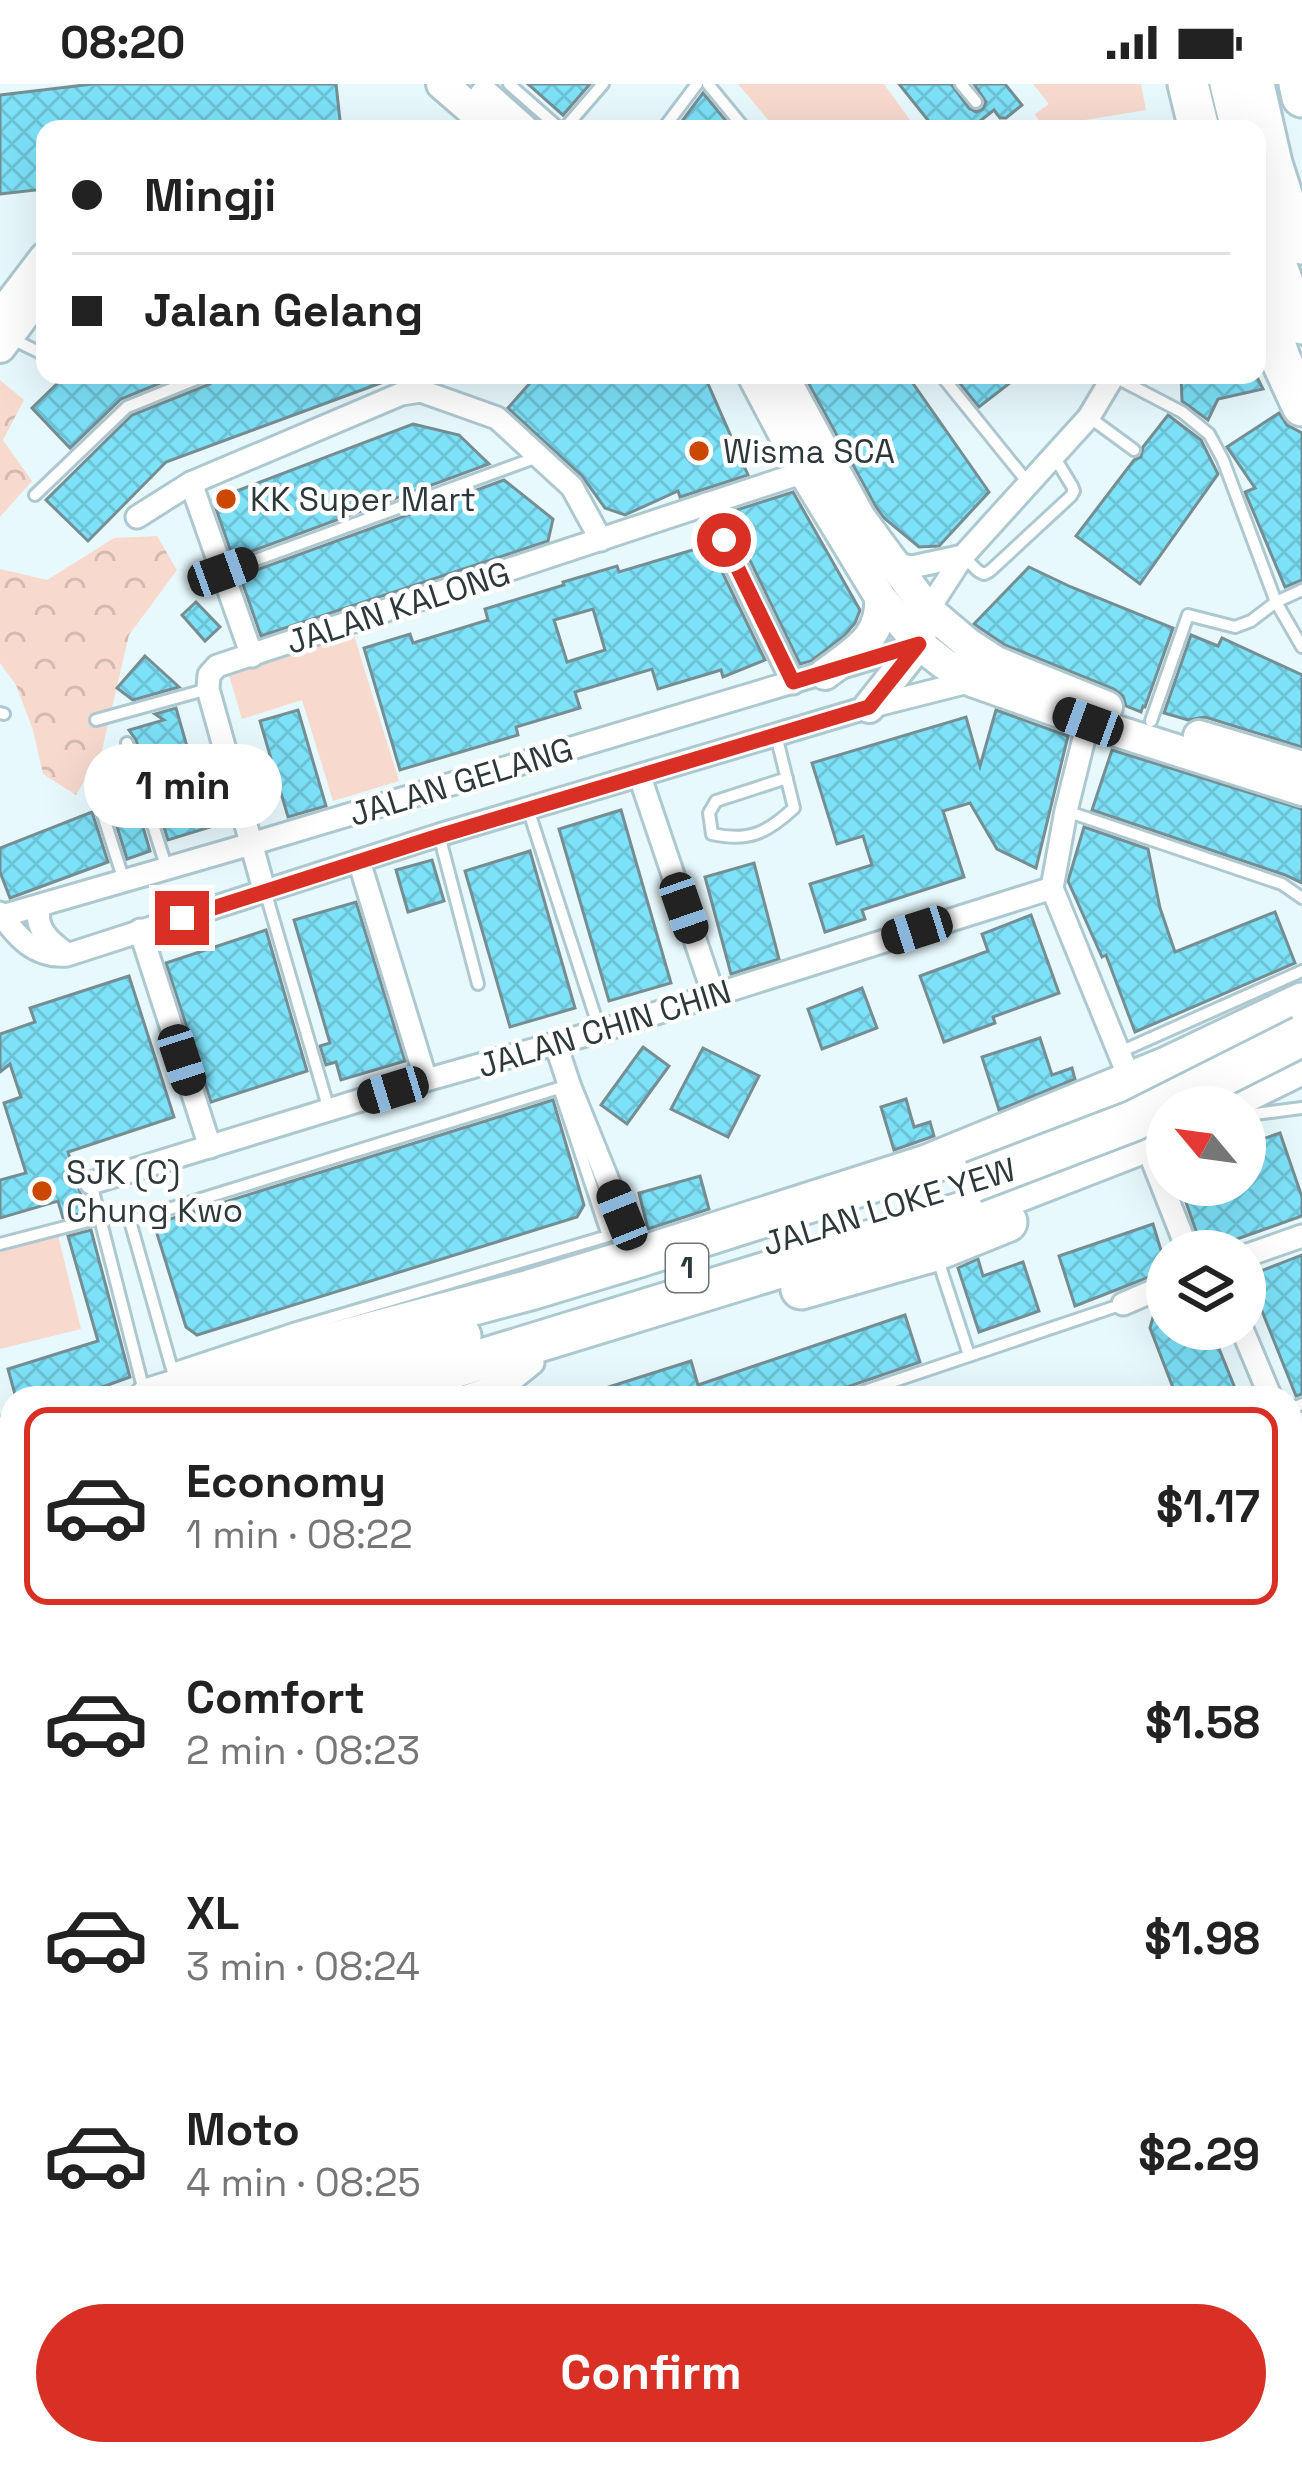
<!DOCTYPE html>
<meta charset="utf-8">
<style>
body{margin:0;font-family:"Space Grotesk",sans-serif;background:#f6f6f6;color:#222;height:100vh;display:flex;flex-direction:column;font-size:45px;white-space:nowrap}
*{box-sizing:border-box;margin:0}
p{font-size:39px;color:#767676}
.icon{flex:none;width:66px;height:66px;fill:none;stroke:currentColor;stroke-width:2;stroke-linecap:round;stroke-linejoin:round}
.map{position:relative;flex:1;overflow:hidden}
.panel{position:absolute;left:0px;top:1302px;width:1302px;height:1080px;display:flex;flex-direction:column;background:#fff;border-radius:36px 36px 0 0;box-shadow:0 12px 48px #0002}
.panel>*{flex:none}
.top-card{position:absolute;left:36px;top:36px;width:1230px;height:264px;border-radius:24px;box-shadow:0 12px 48px #0002;display:grid;align-content:center;height:264px;padding:0 36px;background:#fff}
.needle{width:78px;rotate:299deg}
.buttons{position:absolute;left:1146px;top:1002px;display:grid;gap:24px}
.buttons a{display:grid;place-items:center;width:120px;height:120px;border-radius:50%;background:#fff;box-shadow:0 12px 48px #0002;font-size:60px}
.end{position:absolute;width:54px;height:54px;margin:-27px;border:15px solid #d93025;background:#fff;box-shadow:0 0 0 6px #fff}
.from{border-radius:50%}
.bubble{position:absolute;height:84px;border-radius:42px;background:#fff;box-shadow:0 12px 48px #0002;font-size:39px;font-weight:800;line-height:84px;text-align:center}
.car{position:absolute;width:36px;height:72px;margin:-36px -18px;border-radius:15px;box-shadow:0 0 9px 3px #0007;background:linear-gradient(#222 24%,#8ab4d8 0 40%,#222 0 76%,#8ab4d8 0 86%,#222 0)}
.top-card b{display:flex;align-items:center;gap:42px;height:114px;font-size:45px}
.top-card b+b{border-top:3px solid #e0e0e0}
.top-card i{width:30px;height:30px;background:#222}
ul{padding:21px 0 0;list-style:none}
li{display:flex;align-items:center;gap:36px;height:198px;margin:0 24px 18px;padding:0 12px;border:6px solid transparent;border-radius:24px}
li div{flex:1}
li b{display:block;font-size:45px}
li em{font-style:normal;font-weight:800}
li.selected{border-color:#d93025}
li>.icon{width:108px;height:108px;stroke-width:1.5}
.primary-button{display:flex;gap:24px;margin-top:auto;padding:24px 36px}
.primary-button a{flex:1;height:138px;border-radius:72px;background:#d93025;color:#fff;font-size:48px;font-weight:800;line-height:138px;text-align:center}
.status{display:flex;justify-content:space-between;align-items:center;height:84px;padding:0 60px;background:#fff;direction:ltr}
.status svg{height:33px;fill:currentColor}
.map>svg:first-child{display:block}
.green{fill:#f7d9ce}
.forest{fill:url(#forest-crowns)}
.cemetery{fill:url(#cemetery-stones)}
.lines{fill:none;stroke-linecap:round;stroke-linejoin:round}
.stream{stroke:#f09271;stroke-width:6}
.building{fill:url(#building-cross-hatch);stroke:#758e94;stroke-width:3;fill-rule:evenodd}
.lane-casing{stroke:#aec8cf;stroke-width:16}
.street-casing{stroke:#aec8cf;stroke-width:27}
.secondary-casing{stroke:#aec8cf;stroke-width:36}
.primary-casing{stroke:#aec8cf;stroke-width:39}
.highway-casing{stroke:#aec8cf;stroke-width:45}
.lane{stroke:#fff;stroke-width:10}
.street{stroke:#fff;stroke-width:21}
.secondary{stroke:#fff;stroke-width:30}
.primary{stroke:#fff;stroke-width:33}
.highway{stroke:#fff;stroke-width:39}
.highway-bridge-casing{stroke:#aec8cf;stroke-width:45;stroke-linecap:butt}
.highway-bridge{stroke:#fff;stroke-width:39}
.route{stroke:#d93025;stroke-width:15}
.poi-dot{fill:#cc4700;stroke:#fff;stroke-width:4.5}
.labels{text-anchor:middle;stroke-width:9;stroke-linejoin:round;paint-order:stroke}
.shield{fill:#fff;stroke:#6c7476;stroke-width:3}
.shield-label{font-size:30px;font-weight:bold;fill:#2d383b}
.poi-label{font-size:33px;fill:#2d383b;stroke:#fff;text-anchor:start}
.street-label{font-size:33px;fill:#2d383b;stroke:#fff}
</style>
<div class="status"><b>08:20</b><svg viewBox="0 0 49 12"><path d="M0 12V9h3v3zM5 12V6h3v6zM10 12V3h3v9zM15 12V0h3v12zM26 1h20v11H26zM47 4h2v5h-2z"/></svg></div>
<div class="map">
<svg width="1302" height="2382" viewBox="0 0 1302 2382">
<defs>
<pattern id="forest-crowns" width="20" height="18" patternUnits="userSpaceOnUse" patternTransform="scale(3)"><rect width="20" height="18" fill="#f7d9ce"/><path d="M2 6a3 3 0 1 1 6 0M12 15a3 3 0 1 1 6 0" fill="none" stroke="#d4bbb2"/></pattern>
<pattern id="cemetery-stones" width="16" height="16" patternUnits="userSpaceOnUse" patternTransform="scale(3)"><rect width="16" height="16" fill="#f7d9ce"/><path d="M2 7V4a2 2 0 0 1 4 0v3zM10 15v-3a2 2 0 0 1 4 0v3z" fill="#d4bbb2"/></pattern>
<pattern id="building-cross-hatch" width="8" height="8" patternUnits="userSpaceOnUse" patternTransform="scale(3)"><rect width="8" height="8" fill="#7de1f8"/><path d="M0 0l8 8M0 8l8-8" fill="none" stroke="#6cc2d6"/></pattern>
</defs>
<rect width="100%" height="100%" fill="#e8f9fd"/>
<!-- green -->
<g class="green">
<polygon points="738,0 884,0 913,40 906,45 776,45"/>
<polygon points="1033,0 1141,0 1146,26 1055,41 1054,45 1043,45 1035,30 1049,20"/>
<polygon points="353,548 399,697 333,717 302,616 242,635 228,588"/>
<polygon points="58,1151 81,1245 0,1265 0,1168"/>
</g>
<!-- forest -->
<g class="forest">
<polygon points="0,296 24,316 3,356 32,397 0,433"/>
<polygon points="157,452 177,486 129,551 102,666 76,711 43,690 33,646 16,601 0,579 0,485 47,496 114,454"/>
</g>
<!-- cemetery -->
<polygon class="cemetery" points="12,1983 12,2370 973,2370 981,2382 0,2382 0,1989"/>
<g class="lines">
<!-- stream -->
<polyline class="stream" points="1255,2370 1263,2382"/>
</g>
<!-- building -->
<g class="building">
<polygon points="93,0 336,0 341,45 45,45 45,105 0,110 0,11"/>
<polygon points="528,0 590,0 563,31"/>
<polygon points="899,0 951,0 969,24 976,28 983,25 986,18 974,0 1005,0 1022,21 1006,34 1000,34 994,26 970,45 935,45"/>
<polygon points="703,9 727,38 731,45 676,45"/>
<polygon points="66,291 180,291 121,315 70,364 32,324"/>
<polygon points="216,291 397,293 166,378 88,457 46,416 132,331 210,300"/>
<polygon points="537,291 698,291 708,300 748,391 680,413 678,407 625,431 605,424 582,392 508,324"/>
<polygon points="804,291 907,291 989,408 939,462 919,463 884,434 876,423"/>
<polygon points="966,291 1020,291 979,323 958,297"/>
<polygon points="1181,291 1256,291 1263,305 1218,315 1208,336 1182,317"/>
<polygon points="1279,329 1287,341 1302,349 1302,496 1285,503 1245,408 1255,404 1227,363"/>
<polygon points="1168,331 1201,356 1218,390 1140,500 1076,452 1134,376 1141,373 1143,363"/>
<polygon points="413,340 459,351 489,380 233,474 213,416"/>
<polygon points="504,396 553,435 548,457 261,552 240,492"/>
<polygon points="793,408 860,526 855,539 844,552 811,577 800,580 727,429"/>
<path d="M709 461 765 576 723 593 721 586 658 605 652 585 575 608 580 624 516 643 518 651 400 686 364 564 410 550 413 559 488 536 485 525 564 501 563 498 617 482 619 488ZM593 525 605 566 567 578 554 536Z"/>
<polygon points="1029,483 1071,503 1173,544 1145,623 1143,622 1141,628 1126,622 1123,612 1114,605 1005,561 974,540"/>
<polygon points="196,518 220,543 205,557 182,531"/>
<polygon points="1191,551 1218,562 1222,554 1302,591 1302,663 1205,633 1188,636 1164,629"/>
<polygon points="145,572 179,603 133,616 117,604"/>
<polygon points="176,624 210,743 168,756 136,656 129,646 164,636 155,630"/>
<polygon points="298,626 326,722 288,733 260,637"/>
<polygon points="996,626 1068,652 1036,784 997,765 970,719 943,727 964,793 862,826 865,835 825,848 810,800 872,781 863,752 837,760 812,679 966,633 980,682"/>
<polygon points="1112,666 1302,725 1302,799 1285,791 1092,726"/>
<polygon points="134,712 150,767 127,775 110,720"/>
<polygon points="621,726 671,899 609,917 559,745"/>
<polygon points="92,728 108,778 10,814 0,788 0,764"/>
<polygon points="1084,743 1148,765 1160,824 1175,868 1275,828 1295,879 1135,948 1106,871 1102,873 1068,797"/>
<polygon points="530,767 575,924 510,943 465,787"/>
<polygon points="432,776 444,817 408,828 396,786"/>
<polygon points="754,779 779,875 731,890 705,793"/>
<polygon points="356,818 405,977 341,996 336,978 326,981 320,962 330,959 294,836"/>
<polygon points="1031,831 1059,909 993,933 995,939 944,958 920,892 988,867 982,850"/>
<polygon points="266,846 307,987 211,1018 166,879"/>
<polygon points="129,892 174,1033 68,1068 86,1128 63,1134 58,1117 0,1134 0,1096 26,1089 4,1019 21,1013 10,980 0,988 0,950 35,938 30,924"/>
<polygon points="862,904 877,944 822,965 808,925"/>
<polygon points="1040,954 1052,991 1072,984 1075,995 999,1026 982,973"/>
<polygon points="643,963 669,982 627,1040 601,1021"/>
<polygon points="703,964 759,992 728,1053 671,1025"/>
<polygon points="906,1015 914,1043 930,1038 934,1052 894,1066 881,1023"/>
<polygon points="553,1016 584,1121 577,1133 197,1251 186,1243 154,1140"/>
<polygon points="1280,1049 1302,1113 1302,1132 1203,1167 1180,1101 1245,1101 1245,1061"/>
<polygon points="700,1092 709,1125 648,1145 639,1109"/>
<polygon points="1153,1140 1167,1186 1075,1222 1059,1172"/>
<polygon points="91,1146 130,1293 72,1314 16,1314 8,1285 98,1257 68,1152"/>
<polygon points="1302,1171 1302,1310 1296,1312 1248,1192"/>
<polygon points="978,1175 983,1192 1023,1178 1039,1227 979,1248 958,1184"/>
<polygon points="1167,1226 1167,1245 1211,1245 1239,1314 1177,1314 1150,1244 1154,1230"/>
<polygon points="905,1231 920,1278 841,1305 829,1314 583,1314 583,1311 691,1277 698,1301"/>
</g>
<g class="lines">
<!-- lane casing -->
<g class="lane-casing">
<g id="lane">
<polyline points="509,0 560,45"/>
<polyline points="708,0 745,45"/>
<polyline points="961,0 976,18"/>
<polyline points="564,45 603,0"/>
<polyline points="663,45 697,0"/>
<polyline points="10,254 45,271"/>
<polyline points="941,291 1029,400"/>
<polyline points="1113,292 1182,328 1209,350 1223,376 1276,518 1302,563"/>
<polyline points="1089,333 1134,366"/>
<polyline points="35,411 127,323 206,291"/>
<polyline points="963,472 978,487 984,490 990,487 1071,412 1074,407 1072,402 1055,374"/>
<polyline points="223,488 540,372"/>
<polyline points="0,629 4,630"/>
<polyline points="96,636 208,605"/>
<polyline points="1151,637 1188,531 1235,543 1251,537 1276,518 1302,506"/>
<path d="M776 651 794 724C767 749 749 758 712 750L709 729 716 717 787 694"/>
<polyline points="127,659 167,785"/>
<polyline points="99,718 124,797"/>
<polyline points="528,725 600,947"/>
<polyline points="1066,727 1282,800 1302,814"/>
<polyline points="439,751 478,900"/>
<polyline points="266,810 329,1026"/>
<polyline points="1120,968 1302,887"/>
<polygon points="559,1004 608,1152 293,1245 172,1285 130,1137"/>
<polyline points="1255,1030 1302,1024"/>
<polyline points="91,1099 145,1311"/>
<polyline points="0,1160 100,1134"/>
<polyline points="938,1176 969,1271"/>
<polyline points="844,1314 1123,1220"/>
<polyline points="1290,1325 1302,1320"/>
<polyline points="1290,1588 1291,1590"/>
<polyline points="1290,1725 1302,1695"/>
<polyline points="0,1956 12,1951"/>
<polyline points="148,2370 173,2382"/>
<polyline points="989,2370 996,2382"/>
<polyline points="465,2382 467,2370"/>
</g>
</g>
<!-- street casing -->
<g class="street-casing">
<g id="street">
<polyline points="191,399 252,572"/>
<polyline points="706,420 793,599"/>
<polyline points="137,433 191,399 401,310 421,307 497,334 572,403 601,456"/>
<polyline points="891,479 912,483 963,472"/>
<polyline points="928,526 963,472 1089,333 1114,291"/>
<polyline points="1088,638 1066,727 1052,804 1131,998"/>
<polyline points="640,693 714,912"/>
<polyline points="359,777 426,996"/>
<polyline points="265,809 208,605 209,591 217,582 804,388"/>
<path d="M40 822C33 844 50 858 67 870"/>
<path d="M0 829C17 853 35 874 67 871L439 751 869 623 972 597"/>
<polyline points="2,832 251,760 916,561"/>
<polyline points="140,846 210,1063"/>
<polyline points="556,961 570,1003 639,1173"/>
<polyline points="1153,1078 1188,1167"/>
<polyline points="91,1099 426,996 600,947 1052,804"/>
<polyline points="1245,1172 1302,1152"/>
<polyline points="1123,1220 1167,1201"/>
<polyline points="1242,1245 1271,1314"/>
<polyline points="461,1314 512,1296 533,1279"/>
<polyline points="1290,1361 1302,1390"/>
<polyline points="0,1442 12,1440"/>
<polyline points="1290,1478 1302,1474"/>
<polyline points="1290,1638 1302,1624"/>
<polyline points="1290,2261 1302,2251"/>
<polyline points="1290,2306 1302,2323"/>
</g>
</g>
<!-- secondary casing -->
<g class="secondary-casing">
<g id="secondary">
<polyline points="442,0 494,45"/>
<polyline points="485,12 522,45"/>
<polyline points="0,233 45,174"/>
<polyline points="0,263 32,220"/>
<polyline points="753,291 804,388 880,513 919,560 943,579 972,597 1088,638 1302,706"/>
<polyline points="782,291 860,434 928,526 967,559 996,578 1107,623"/>
<path d="M825 590C855 567 883 554 880 513"/>
<polyline points="869,623 919,560 922,543"/>
<polyline points="1199,652 1302,683"/>
</g>
</g>
<!-- primary casing -->
<g class="primary-casing">
<g id="primary">
<polyline points="1227,0 1238,45"/>
<polyline points="1257,0 1275,79 1302,163"/>
<polyline points="1258,120 1302,243"/>
</g>
</g>
<!-- highway casing -->
<g class="highway-casing">
<g id="highway">
<polyline points="1188,0 1199,45"/>
<polyline points="1299,0 1302,13"/>
<polyline points="1257,151 1258,121"/>
<polyline points="1257,202 1280,274 1302,322"/>
<polyline points="1215,1023 1302,980"/>
<polyline points="801,1205 935,1167 1007,1138"/>
<polyline points="150,1314 319,1262 530,1206 639,1173 927,1081 1167,983 1302,919"/>
<polyline points="254,1314 461,1252"/>
<polyline points="355,1314 979,1123 1133,1063 1167,1046"/>
<polyline points="0,1354 12,1350"/>
<polyline points="0,1384 12,1381"/>
<polyline points="0,1416 12,1413"/>
</g>
</g>
<!-- lane -->
<use href="#lane" class="lane"/>
<!-- street -->
<use href="#street" class="street"/>
<!-- secondary -->
<use href="#secondary" class="secondary"/>
<!-- primary -->
<use href="#primary" class="primary"/>
<!-- highway -->
<use href="#highway" class="highway"/>
<!-- highway-bridge casing -->
<g class="highway-bridge-casing">
<polyline id="highway-bridge" points="973,1098 1133,1037 1302,952"/>
</g>
<!-- highway-bridge -->
<use href="#highway-bridge" class="highway-bridge"/>
</g>
<g class="lines">
<!-- route -->
<polyline class="route" points="182,834 439,752 869,623 919,560 793,598 724,456"/>
</g>
<!-- markers -->
<g class="poi-dot">
<circle cx="699" cy="367" r="12"/>
<circle cx="226" cy="415" r="12"/>
<circle cx="42" cy="1107" r="12"/>
</g>
<g class="labels">
<!-- shield labels -->
<rect class="shield" x="666" y="1160" width="42" height="48" rx="9"/>
<g class="shield-label">
<text x="687" y="1194">1</text>
</g>
<!-- poi labels -->
<g class="poi-label">
<text x="723" y="379">Wisma SCA</text>
<text x="250" y="427">KK Super Mart</text>
<text x="66" y="1100">SJK (C)<tspan x="66" dy="38">Chung Kwo</tspan></text>
</g>
<!-- street labels -->
<g class="street-label">
<text transform="translate(398 523) rotate(-18)" y="12">JALAN KALONG</text>
<text transform="translate(461 697) rotate(-17)" y="12">JALAN GELANG</text>
<text transform="translate(604 944) rotate(-17)" y="12">JALAN CHIN CHIN</text>
<text transform="translate(889 1122) rotate(-17)" y="12">JALAN LOKE YEW</text>
</g>
</g>
</svg>
<div class="buttons">
<a><svg class="needle" viewBox="-14 -14 28 28"><path d="M0-13l5 13h-10z" fill="#e53935"/><path d="M0 13l5-13h-10z" fill="#767676"/></svg></a>
<a><svg class="icon" aria-label="layers" viewBox="0 0 24 24"><path d="M12 4l9 5-9 5-9-5zM3 14l9 5 9-5"/></svg></a>
</div>
<i class="end from" style="left:724px;top:456px"></i>
<i class="end" style="left:182px;top:834px"></i>
<div class="bubble" style="left:84px;top:660px;width:198px">1 min</div>
<i class="car" style="left:223px;top:488px;rotate:70deg"></i>
<i class="car" style="left:1088px;top:638px;rotate:290deg"></i>
<i class="car" style="left:684px;top:824px;rotate:161deg"></i>
<i class="car" style="left:917px;top:846px;rotate:252deg"></i>
<i class="car" style="left:182px;top:976px;rotate:162deg"></i>
<i class="car" style="left:393px;top:1006px;rotate:253deg"></i>
<i class="car" style="left:622px;top:1131px;rotate:338deg"></i>
<div class="top-card">
<b><i class="from"></i>Mingji</b>
<b><i></i>Jalan Gelang</b>
</div>
<section class="panel">
<ul>
<li class="selected"><svg class="icon" aria-label="car" viewBox="0 0 24 24"><path d="M5 17H2v-5l4-1 3-4h7l3 4 3 1v5h-3M9 17h6M6 11h13"/><circle cx="7" cy="17" r="2"/><circle cx="17" cy="17" r="2"/></svg><div><b>Economy</b><p>1 min · 08:22</p></div><em>$1.17</em></li>
<li><svg class="icon" aria-label="car" viewBox="0 0 24 24"><path d="M5 17H2v-5l4-1 3-4h7l3 4 3 1v5h-3M9 17h6M6 11h13"/><circle cx="7" cy="17" r="2"/><circle cx="17" cy="17" r="2"/></svg><div><b>Comfort</b><p>2 min · 08:23</p></div><em>$1.58</em></li>
<li><svg class="icon" aria-label="car" viewBox="0 0 24 24"><path d="M5 17H2v-5l4-1 3-4h7l3 4 3 1v5h-3M9 17h6M6 11h13"/><circle cx="7" cy="17" r="2"/><circle cx="17" cy="17" r="2"/></svg><div><b>XL</b><p>3 min · 08:24</p></div><em>$1.98</em></li>
<li><svg class="icon" aria-label="car" viewBox="0 0 24 24"><path d="M5 17H2v-5l4-1 3-4h7l3 4 3 1v5h-3M9 17h6M6 11h13"/><circle cx="7" cy="17" r="2"/><circle cx="17" cy="17" r="2"/></svg><div><b>Moto</b><p>4 min · 08:25</p></div><em>$2.29</em></li>
</ul>
<div class="primary-button"><a>Confirm</a></div>
</section>
</div>
